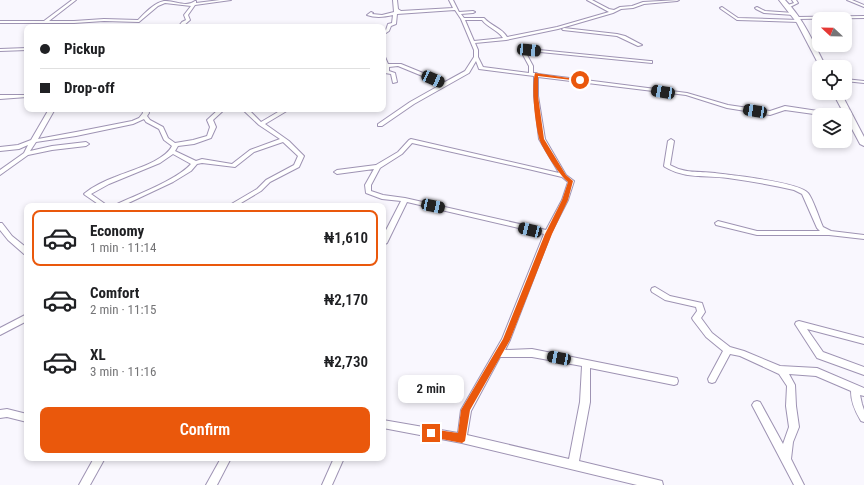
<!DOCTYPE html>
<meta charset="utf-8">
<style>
body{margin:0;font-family:"Roboto Condensed",sans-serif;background:#f6f6f6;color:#202124;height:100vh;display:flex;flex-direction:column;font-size:15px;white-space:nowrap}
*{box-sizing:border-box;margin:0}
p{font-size:13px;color:#757577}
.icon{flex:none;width:22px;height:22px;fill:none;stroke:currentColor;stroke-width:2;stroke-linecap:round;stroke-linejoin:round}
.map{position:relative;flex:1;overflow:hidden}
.sheet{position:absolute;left:24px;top:203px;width:362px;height:258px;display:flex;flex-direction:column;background:#fff;border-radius:8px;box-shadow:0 2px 6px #0003}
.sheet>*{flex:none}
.top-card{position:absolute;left:24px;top:24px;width:362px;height:88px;border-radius:8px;box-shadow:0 2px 6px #0003;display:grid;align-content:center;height:88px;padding:0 16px;background:#fff}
.needle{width:26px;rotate:292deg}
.buttons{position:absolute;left:812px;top:12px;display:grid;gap:8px}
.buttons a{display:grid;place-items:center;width:40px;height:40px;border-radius:8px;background:#fff;box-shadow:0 2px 6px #0003;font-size:20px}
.end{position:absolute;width:18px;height:18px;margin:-9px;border:5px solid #ea580c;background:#fff;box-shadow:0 0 0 2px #fff}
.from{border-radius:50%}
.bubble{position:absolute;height:28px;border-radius:8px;background:#fff;box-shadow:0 2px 6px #0003;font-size:13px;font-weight:600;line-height:28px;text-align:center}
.car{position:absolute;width:12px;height:24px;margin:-12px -6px;border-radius:5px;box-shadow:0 0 3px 1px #0007;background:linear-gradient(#222 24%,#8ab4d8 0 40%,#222 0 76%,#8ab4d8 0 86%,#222 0)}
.top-card b{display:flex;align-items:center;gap:14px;height:38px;font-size:15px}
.top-card b+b{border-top:1px solid #e0e0e0}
.top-card i{width:10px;height:10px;background:#202124}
ul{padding:7px 0 0;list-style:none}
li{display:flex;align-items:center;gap:12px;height:56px;margin:0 8px 6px;padding:0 8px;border:2px solid transparent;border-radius:8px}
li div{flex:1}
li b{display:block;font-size:15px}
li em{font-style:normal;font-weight:600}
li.current{border-color:#ea580c}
li>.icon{width:36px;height:36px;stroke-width:1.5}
.button{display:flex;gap:8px;margin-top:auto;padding:8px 16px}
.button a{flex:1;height:46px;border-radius:8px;background:#ea580c;color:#fff;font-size:16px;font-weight:600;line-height:46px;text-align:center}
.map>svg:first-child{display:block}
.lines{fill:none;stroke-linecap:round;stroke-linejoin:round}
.street-casing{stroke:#9e93b3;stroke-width:2}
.secondary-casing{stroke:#9e93b3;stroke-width:2}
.street{fill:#fff;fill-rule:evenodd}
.secondary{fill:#fff;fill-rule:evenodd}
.route{fill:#ea580c}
</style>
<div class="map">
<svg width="864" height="485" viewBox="0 0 864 485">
<rect width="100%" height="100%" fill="#f9f7fe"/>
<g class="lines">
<!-- street casing -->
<g class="street-casing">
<g id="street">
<path d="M72 0H76L49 21H74L104 19 138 20C145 13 154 3 164 1 174 0 186 8 195 1H196V3L220 0H231L195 5 188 15 190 20 182 27H178L182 22 186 20 184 15 191 6 165 3 158 6 139 22 104 21 74 23H0V21H44Z"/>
<path d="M393 0H397L398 9 401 11 453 8 449 0H453L459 12 473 11 475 12 473 13 461 14 464 18H484C491 26 502 28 507 37L557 27 609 12 587 0H592L609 9 614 10 620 7 632 6 643 2 679 0 677 1 644 4 633 8 621 9 613 13 558 29 506 40 475 43 478 50V57L483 67 529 73V66L522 53 529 49 650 61H652V63L530 51 526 53 533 66V73H536L538 74 687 93 728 105 770 111 785 106 831 113 834 115H821L785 110 770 115 727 108 686 95 538 77V96L545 139 566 175 574 181 568 200 551 233 510 340 505 350 532 349 677 378 678 381 677 384 674 385 590 368V402L579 461 658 480 662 481 663 485H637L462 443 383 428V420L458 433 461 410 502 339 544 234 407 202 387 243 383 245V236L401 201 382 199 366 193 365 185 374 169 337 174 334 172 337 170 376 165 398 152 409 140 411 139 559 173 539 139 534 96V76L479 69 476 61 469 73 414 104 382 126H378V124L410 102 442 84 398 66 389 67V71L395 73 397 82 393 83 391 74 385 73 384 68H383V56L385 57 388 64H401L445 82 465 71 474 57V50L461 19 455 10 397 14 396 24 391 26 389 31 383 35V32L386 30 388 24 392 23 393 15C385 17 375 18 367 15L371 12 373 13 372 14 382 15 394 12ZM465 20H482C488 28 498 30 503 38L474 41ZM412 143 528 169 562 177 568 182 562 200 546 230 405 198 383 195 371 191V185L380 168 402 154ZM500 357H532L582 366 580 402 569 459 467 435 471 411Z"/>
<polygon points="792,0 796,0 798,3 790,7 788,7 788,5 794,3"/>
<polygon points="847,0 852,0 864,5 864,7"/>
<polygon points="722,7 738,18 799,20 801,21 799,22 737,20 721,9 720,8"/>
<polygon points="757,7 765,11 794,13 796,14 794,15 764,13 756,9 755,8"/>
<polygon points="864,16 864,18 797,19 795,18 797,17"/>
<polygon points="564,28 617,34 625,36 642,45 638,46 617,36 563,30 562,29"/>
<polygon points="27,48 27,50 0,51 0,49"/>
<polygon points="845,79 864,81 864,83 845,81"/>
<polygon points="0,95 27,95 27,97 0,99"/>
<path d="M49 109H55L38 139 76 132 132 121 139 118 143 113 142 109H148L149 113 147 116 150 120 163 127 168 138 175 143 193 140 207 136 210 127 207 120 219 109H225L213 120 216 127 211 138 194 144 178 146 175 151 196 161 202 159 232 164 250 150 280 139 259 125 242 109H248L261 122 283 109H290L265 124 289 141 304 156 299 167 270 182 261 191 236 206H228L257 189 266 180 294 165 298 156 283 142 254 152 235 167 202 163 197 164 191 171 173 182 122 206H114L115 205C136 195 177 180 191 164L173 154 160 163 109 184 91 194 108 206H101L85 195 84 194 85 193C94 186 104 181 115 177 131 170 164 162 172 146L164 140 159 129 146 122 144 119 133 124 76 136 36 142 30 151 52 146 86 142 89 144 86 146 52 150 28 155 0 175V170L24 153 28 145 19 149 0 151V147L18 145 31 140Z"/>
<path d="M671 139 674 141 670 165C686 174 698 171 715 173 730 175 800 182 808 193 813 199 819 218 823 227L831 231 864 235V239L829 235H757L716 225 715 223 718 221 757 231H820L817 228 802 194 794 190C772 185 750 181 728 178 705 175 685 179 665 167L664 166 668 141Z"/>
<polygon points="0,223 2,223 12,236 27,248 27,254 24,254 8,240 0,230"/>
<path d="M655 287 670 296 702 303 705 312 701 318 712 333 730 347 744 351 780 366 817 368 864 388V396L860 395 862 404 864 410V422L861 421C855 411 851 402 851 391L816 376 789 374 795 385 796 406 799 427 793 442 791 459 804 485H794L752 405 754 402 757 401 760 402 783 444 789 427 786 406 787 386 779 374 740 356 730 354 715 382 712 383 709 382 708 379 723 351 706 337 693 320 692 318 697 311 696 307 665 300 652 292 651 290 652 288Z"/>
<polygon points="27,314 27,321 0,335 0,328"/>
<polygon points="799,321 864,338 864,344 807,329 823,352 864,367 864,375 817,358 795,324 796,322"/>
<polygon points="7,409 27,414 27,422 7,417 0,418 0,410"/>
<polygon points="94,458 105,458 90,485 79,485"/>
<polygon points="221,458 231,458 217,485 206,485"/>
<polygon points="334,458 344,458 332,485 322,485"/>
</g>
</g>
<!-- secondary casing -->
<g class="secondary-casing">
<g id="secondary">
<path d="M779 0H785C804 19 814 44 826 67H820L797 23Z"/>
<polygon points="833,93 841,93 864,137 864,146 860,144"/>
</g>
</g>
<!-- street -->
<use href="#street" class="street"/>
<!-- secondary -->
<use href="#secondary" class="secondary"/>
</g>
<!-- route -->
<path class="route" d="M535 73 582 80 580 81 538 76V96L544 139 566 175 573 181 568 200 552 234 510 340 470 410 465 441 462 443 431 437 428 436 427 433 428 430 431 429 458 433 461 410 503 339 545 234 562 200 568 182C560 176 541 147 539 138 535 122 531 88 535 73Z"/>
</svg>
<div class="buttons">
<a><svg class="needle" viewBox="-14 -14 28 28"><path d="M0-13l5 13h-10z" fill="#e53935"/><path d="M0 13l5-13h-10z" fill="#757577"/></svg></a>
<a><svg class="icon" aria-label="locate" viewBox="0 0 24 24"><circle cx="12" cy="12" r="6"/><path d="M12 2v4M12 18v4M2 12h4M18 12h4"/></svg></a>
<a><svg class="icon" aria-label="layers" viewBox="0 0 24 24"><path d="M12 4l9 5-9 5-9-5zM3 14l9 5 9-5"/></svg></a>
</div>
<i class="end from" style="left:580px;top:80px"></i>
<i class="end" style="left:431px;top:433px"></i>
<div class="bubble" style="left:398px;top:375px;width:66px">2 min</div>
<i class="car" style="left:529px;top:50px;rotate:95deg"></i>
<i class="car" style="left:433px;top:79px;rotate:114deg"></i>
<i class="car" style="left:663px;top:92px;rotate:280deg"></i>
<i class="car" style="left:755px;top:111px;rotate:279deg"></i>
<i class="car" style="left:433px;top:206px;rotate:102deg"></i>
<i class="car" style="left:530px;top:230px;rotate:284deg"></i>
<i class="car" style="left:559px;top:358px;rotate:281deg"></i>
<div class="top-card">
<b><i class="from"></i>Pickup</b>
<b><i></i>Drop-off</b>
</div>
<section class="sheet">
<ul>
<li class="current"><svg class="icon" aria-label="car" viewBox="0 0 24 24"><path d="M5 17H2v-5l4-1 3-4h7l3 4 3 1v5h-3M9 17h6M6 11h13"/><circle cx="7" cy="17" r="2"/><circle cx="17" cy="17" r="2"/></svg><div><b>Economy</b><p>1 min · 11:14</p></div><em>₦1,610</em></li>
<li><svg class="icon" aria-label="car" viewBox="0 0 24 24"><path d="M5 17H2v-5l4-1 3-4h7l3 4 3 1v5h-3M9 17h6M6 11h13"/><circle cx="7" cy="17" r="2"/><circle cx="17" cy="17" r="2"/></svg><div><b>Comfort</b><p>2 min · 11:15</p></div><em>₦2,170</em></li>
<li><svg class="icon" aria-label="car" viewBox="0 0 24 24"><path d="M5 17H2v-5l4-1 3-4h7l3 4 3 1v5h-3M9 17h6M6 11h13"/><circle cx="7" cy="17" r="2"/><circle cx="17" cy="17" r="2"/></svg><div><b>XL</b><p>3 min · 11:16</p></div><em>₦2,730</em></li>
</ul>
<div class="button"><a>Confirm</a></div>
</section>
</div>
